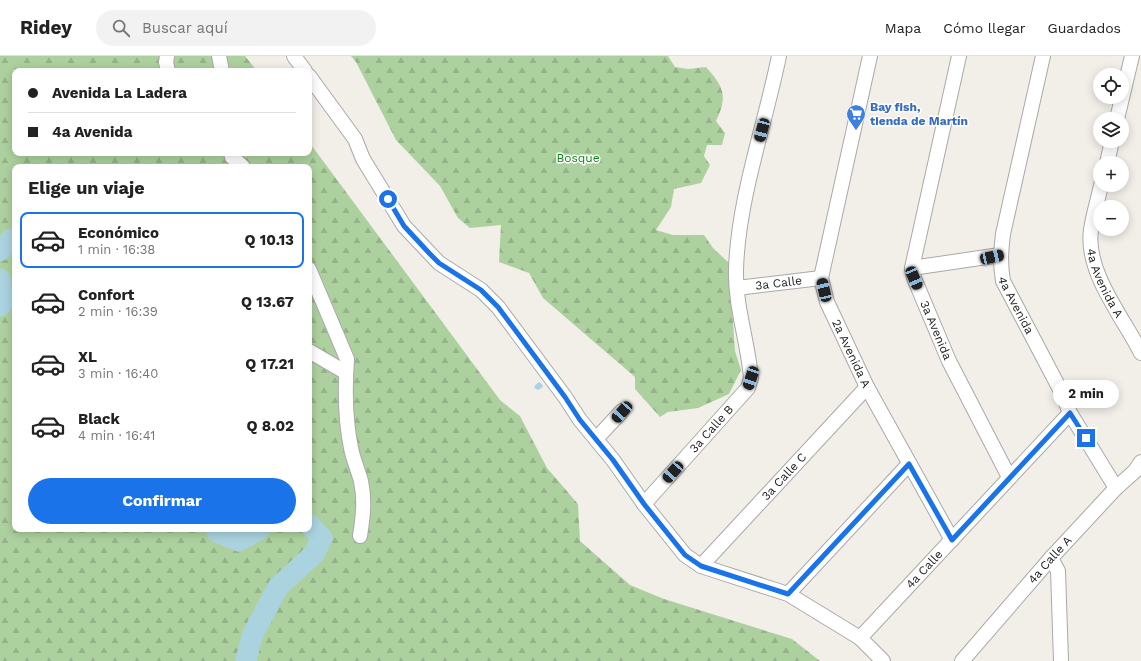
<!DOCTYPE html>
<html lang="es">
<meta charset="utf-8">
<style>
body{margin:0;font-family:"Work Sans",sans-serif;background:#f2f2f2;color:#222;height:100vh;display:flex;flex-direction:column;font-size:15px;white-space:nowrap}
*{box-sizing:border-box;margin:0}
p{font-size:13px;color:#767676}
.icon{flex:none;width:22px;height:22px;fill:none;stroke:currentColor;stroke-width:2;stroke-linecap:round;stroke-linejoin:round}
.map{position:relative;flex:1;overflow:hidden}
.side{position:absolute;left:12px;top:108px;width:300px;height:368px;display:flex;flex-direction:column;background:#fff;border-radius:8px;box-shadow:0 2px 10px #0003}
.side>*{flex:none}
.banner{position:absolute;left:12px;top:12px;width:300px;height:88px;border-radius:8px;box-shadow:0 2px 10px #0003;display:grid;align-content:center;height:88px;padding:0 16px;background:#fff}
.buttons{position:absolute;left:1093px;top:12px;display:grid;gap:8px}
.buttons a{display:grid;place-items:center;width:36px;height:36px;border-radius:50%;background:#fff;box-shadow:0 2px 10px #0003;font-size:20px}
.end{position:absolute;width:18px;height:18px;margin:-9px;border:5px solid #1a73e8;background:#fff;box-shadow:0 0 0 2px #fff}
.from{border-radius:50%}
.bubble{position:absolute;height:28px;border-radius:14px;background:#fff;box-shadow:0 2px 10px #0003;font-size:13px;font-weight:700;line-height:28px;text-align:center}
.car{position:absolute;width:12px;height:24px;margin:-12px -6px;border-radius:5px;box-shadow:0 0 3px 1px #0007;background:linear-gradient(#222 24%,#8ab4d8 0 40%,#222 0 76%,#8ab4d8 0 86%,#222 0)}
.banner b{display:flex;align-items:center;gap:14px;height:38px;font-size:15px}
.banner b+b{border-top:1px solid #e0e0e0}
.banner i{width:10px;height:10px;background:#222}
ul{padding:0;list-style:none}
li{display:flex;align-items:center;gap:12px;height:56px;margin:0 8px 6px;padding:0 8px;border:2px solid transparent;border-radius:8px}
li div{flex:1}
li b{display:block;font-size:15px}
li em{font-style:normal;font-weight:700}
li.selected{border-color:#1a73e8}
li>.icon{width:36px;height:36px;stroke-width:1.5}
h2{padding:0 16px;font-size:18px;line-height:48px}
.action{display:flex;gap:8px;margin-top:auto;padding:8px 16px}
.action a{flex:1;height:46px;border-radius:24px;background:#1a73e8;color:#fff;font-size:16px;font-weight:700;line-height:46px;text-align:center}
header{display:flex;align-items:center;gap:24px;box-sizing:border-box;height:56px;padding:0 20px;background:#fff;border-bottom:1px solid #e0e0e0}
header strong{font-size:19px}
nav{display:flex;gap:22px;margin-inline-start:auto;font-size:14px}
.search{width:280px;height:36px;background:#f2f2f2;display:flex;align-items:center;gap:10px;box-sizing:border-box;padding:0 14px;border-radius:22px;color:#767676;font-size:15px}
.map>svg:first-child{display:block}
.forest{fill:url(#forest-firs);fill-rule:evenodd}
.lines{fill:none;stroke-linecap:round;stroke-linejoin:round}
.stream{stroke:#aad3df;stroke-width:3.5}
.river{stroke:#aad3df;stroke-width:21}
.minor-casing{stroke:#a9a9a9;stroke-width:16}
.minor{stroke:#fff;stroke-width:14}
.route{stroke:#1a73e8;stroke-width:5}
.labels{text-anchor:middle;stroke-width:3;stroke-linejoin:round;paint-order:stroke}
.shop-label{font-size:12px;font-weight:bold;fill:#366cbe;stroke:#fff;text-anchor:start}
.park-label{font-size:12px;fill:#0c8416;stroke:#fff}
.street-label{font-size:12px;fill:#222;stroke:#fff}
</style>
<header>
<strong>Ridey</strong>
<div class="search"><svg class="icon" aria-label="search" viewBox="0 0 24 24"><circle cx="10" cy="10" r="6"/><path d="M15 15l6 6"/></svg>Buscar aquí</div>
<nav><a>Mapa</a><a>Cómo llegar</a><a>Guardados</a></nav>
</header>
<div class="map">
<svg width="1141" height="605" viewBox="0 0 1141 605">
<defs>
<pattern id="forest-firs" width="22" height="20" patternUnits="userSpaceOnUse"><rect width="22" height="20" fill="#add19e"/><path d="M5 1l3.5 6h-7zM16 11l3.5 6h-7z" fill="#95b388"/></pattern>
</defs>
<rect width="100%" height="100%" fill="#f2efe9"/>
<!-- forest -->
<g class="forest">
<path d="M0 0H245L257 15H15V97H309V86L500 344 520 360 547 412 578 448 580 485 630 529 664 543 792 583 820 605H0ZM15 111H309V473H15Z"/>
<path d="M351 0H668L675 11 688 13 706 11C724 31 728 40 716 65L725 77 722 89H707L704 100 710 109 701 127 674 133 671 151 656 174 673 179H704L713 192 729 207 735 295 741 314 729 338 698 352 668 356 660 361 635 333V321L543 242 529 217 499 206 501 169 470 172 458 162 440 130 396 84 356 6Z"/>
</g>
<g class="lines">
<!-- stream -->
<polygon class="stream" points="539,328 541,330 538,332 536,331"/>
<!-- river -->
<g class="river">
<polyline points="0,195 11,183 15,183"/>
<polyline points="0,223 3,247 0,250"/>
<polyline points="216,473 217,476 239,485 260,473"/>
<polyline points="246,605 252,580 278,531 314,498 322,482 309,468"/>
</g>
<!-- minor casing -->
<g class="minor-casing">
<g id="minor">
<polyline points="167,0 166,6 168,15"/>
<polyline points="219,0 222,15"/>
<polyline points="294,0 305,15"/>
<path id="s1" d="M870 0 821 222 827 246 867 331 952 484"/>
<path id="s2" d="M959 0 912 212 914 222 949 305 1009 421"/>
<path id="s3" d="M1043 0 1003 178C1001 195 1000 208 1003 225L1063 339 1070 357 1116 432"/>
<polyline points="309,20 355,83 363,103 404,170 439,207 481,234 498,251 565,341 580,364 613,404 644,448 685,499 701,510 788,538 860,582 883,605"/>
<polyline points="1117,63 1132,0"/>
<polyline points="231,97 232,101 243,111"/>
<polyline points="1107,107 1112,85"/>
<path id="s4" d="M1101 129C1098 144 1093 159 1091 174 1085 216 1123 261 1141 297"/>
<polyline points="912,212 1000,199"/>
<path d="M309 213 347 303C345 331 345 363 351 392 353 403 358 414 361 425 365 444 363 461 360 480"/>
<path id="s5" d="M737 232 821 222"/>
<polyline points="309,295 345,316"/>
<polyline points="596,383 622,355"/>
<path id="s6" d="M644 448 748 332 751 322C748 286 735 250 736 214 738 143 765 69 779 0"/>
<polyline points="1051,502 1058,515 1061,605"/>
<path id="s7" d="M701 510 867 331"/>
<polyline points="788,538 909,408"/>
<path id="s8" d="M860 582 1070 357"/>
<path id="s9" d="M962 605 1051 502 1116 432 1135 415 1141 406"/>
</g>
</g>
<!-- minor -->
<use href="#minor" class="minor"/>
</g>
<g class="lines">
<!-- route -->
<polyline class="route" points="388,143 404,170 430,198 439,207 481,234 498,251 565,341 580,364 613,404 644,448 685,499 701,510 788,538 909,408 952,484 1070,357 1086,382"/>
</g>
<!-- icons -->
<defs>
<g id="supermarket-pin" transform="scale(1)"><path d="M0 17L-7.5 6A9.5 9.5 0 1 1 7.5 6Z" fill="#3f7fe0" stroke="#fff"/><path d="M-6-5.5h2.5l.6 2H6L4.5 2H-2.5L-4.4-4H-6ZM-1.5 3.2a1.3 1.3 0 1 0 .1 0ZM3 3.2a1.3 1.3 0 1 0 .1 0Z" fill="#fff"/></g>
</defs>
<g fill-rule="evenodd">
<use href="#supermarket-pin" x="856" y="58"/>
</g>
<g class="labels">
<!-- shop labels -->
<g class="shop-label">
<text x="870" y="55">Bay fish,<tspan x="870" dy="14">tienda de Martín</tspan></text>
</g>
<!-- park labels -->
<g class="park-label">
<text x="578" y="106">Bosque</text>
</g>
<!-- street labels -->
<g class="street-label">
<text dy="4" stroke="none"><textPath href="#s5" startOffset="42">3a Calle</textPath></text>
<text dy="4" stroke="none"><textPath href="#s4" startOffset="102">4a Avenida A</textPath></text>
<text dy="4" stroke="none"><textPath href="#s3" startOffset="257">4a Avenida</textPath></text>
<text dy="4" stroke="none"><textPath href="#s2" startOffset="284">3a Avenida</textPath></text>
<text dy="4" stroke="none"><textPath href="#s1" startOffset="309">2a Avenida A</textPath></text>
<text dy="4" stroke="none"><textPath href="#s6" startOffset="101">3a Calle B</textPath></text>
<text dy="4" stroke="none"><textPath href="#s7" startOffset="122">3a Calle C</textPath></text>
<text dy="4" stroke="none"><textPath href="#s9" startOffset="134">4a Calle A</textPath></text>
<text dy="4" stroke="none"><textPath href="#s8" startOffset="94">4a Calle</textPath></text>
</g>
</g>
</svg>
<div class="buttons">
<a><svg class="icon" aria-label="locate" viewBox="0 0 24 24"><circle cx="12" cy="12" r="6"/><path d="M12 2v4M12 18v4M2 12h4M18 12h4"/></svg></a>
<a><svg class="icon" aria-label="layers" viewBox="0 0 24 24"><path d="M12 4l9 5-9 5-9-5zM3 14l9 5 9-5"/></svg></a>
<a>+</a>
<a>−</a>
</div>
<i class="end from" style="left:388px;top:143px"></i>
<i class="end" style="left:1086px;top:382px"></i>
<div class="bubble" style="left:1053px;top:324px;width:66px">2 min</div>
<i class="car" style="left:762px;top:74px;rotate:195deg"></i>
<i class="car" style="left:992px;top:201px;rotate:78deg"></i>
<i class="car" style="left:914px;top:222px;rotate:157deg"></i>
<i class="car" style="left:824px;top:234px;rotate:347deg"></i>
<i class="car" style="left:751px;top:322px;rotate:198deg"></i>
<i class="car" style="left:622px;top:356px;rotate:222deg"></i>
<i class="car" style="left:673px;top:416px;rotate:222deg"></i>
<div class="banner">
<b><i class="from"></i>Avenida La Ladera</b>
<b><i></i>4a Avenida</b>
</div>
<section class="side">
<h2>Elige un viaje</h2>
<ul>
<li class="selected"><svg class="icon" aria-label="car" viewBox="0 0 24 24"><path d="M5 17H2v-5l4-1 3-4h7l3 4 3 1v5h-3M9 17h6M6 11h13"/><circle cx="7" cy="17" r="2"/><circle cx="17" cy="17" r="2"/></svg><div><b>Económico</b><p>1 min · 16:38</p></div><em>Q 10.13</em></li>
<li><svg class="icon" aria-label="car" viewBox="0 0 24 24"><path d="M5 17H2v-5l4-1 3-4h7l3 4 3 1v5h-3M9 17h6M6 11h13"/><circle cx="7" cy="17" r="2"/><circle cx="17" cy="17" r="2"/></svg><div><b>Confort</b><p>2 min · 16:39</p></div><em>Q 13.67</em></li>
<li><svg class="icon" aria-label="car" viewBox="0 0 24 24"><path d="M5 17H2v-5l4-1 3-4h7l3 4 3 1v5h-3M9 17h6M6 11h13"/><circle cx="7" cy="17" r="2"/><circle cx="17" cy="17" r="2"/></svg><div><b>XL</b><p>3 min · 16:40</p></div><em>Q 17.21</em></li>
<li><svg class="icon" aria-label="car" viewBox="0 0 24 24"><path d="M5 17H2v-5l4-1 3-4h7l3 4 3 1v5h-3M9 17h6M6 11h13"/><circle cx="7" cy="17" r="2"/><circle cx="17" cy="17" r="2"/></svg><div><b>Black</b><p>4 min · 16:41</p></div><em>Q 8.02</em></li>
</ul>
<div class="action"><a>Confirmar</a></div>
</section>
</div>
